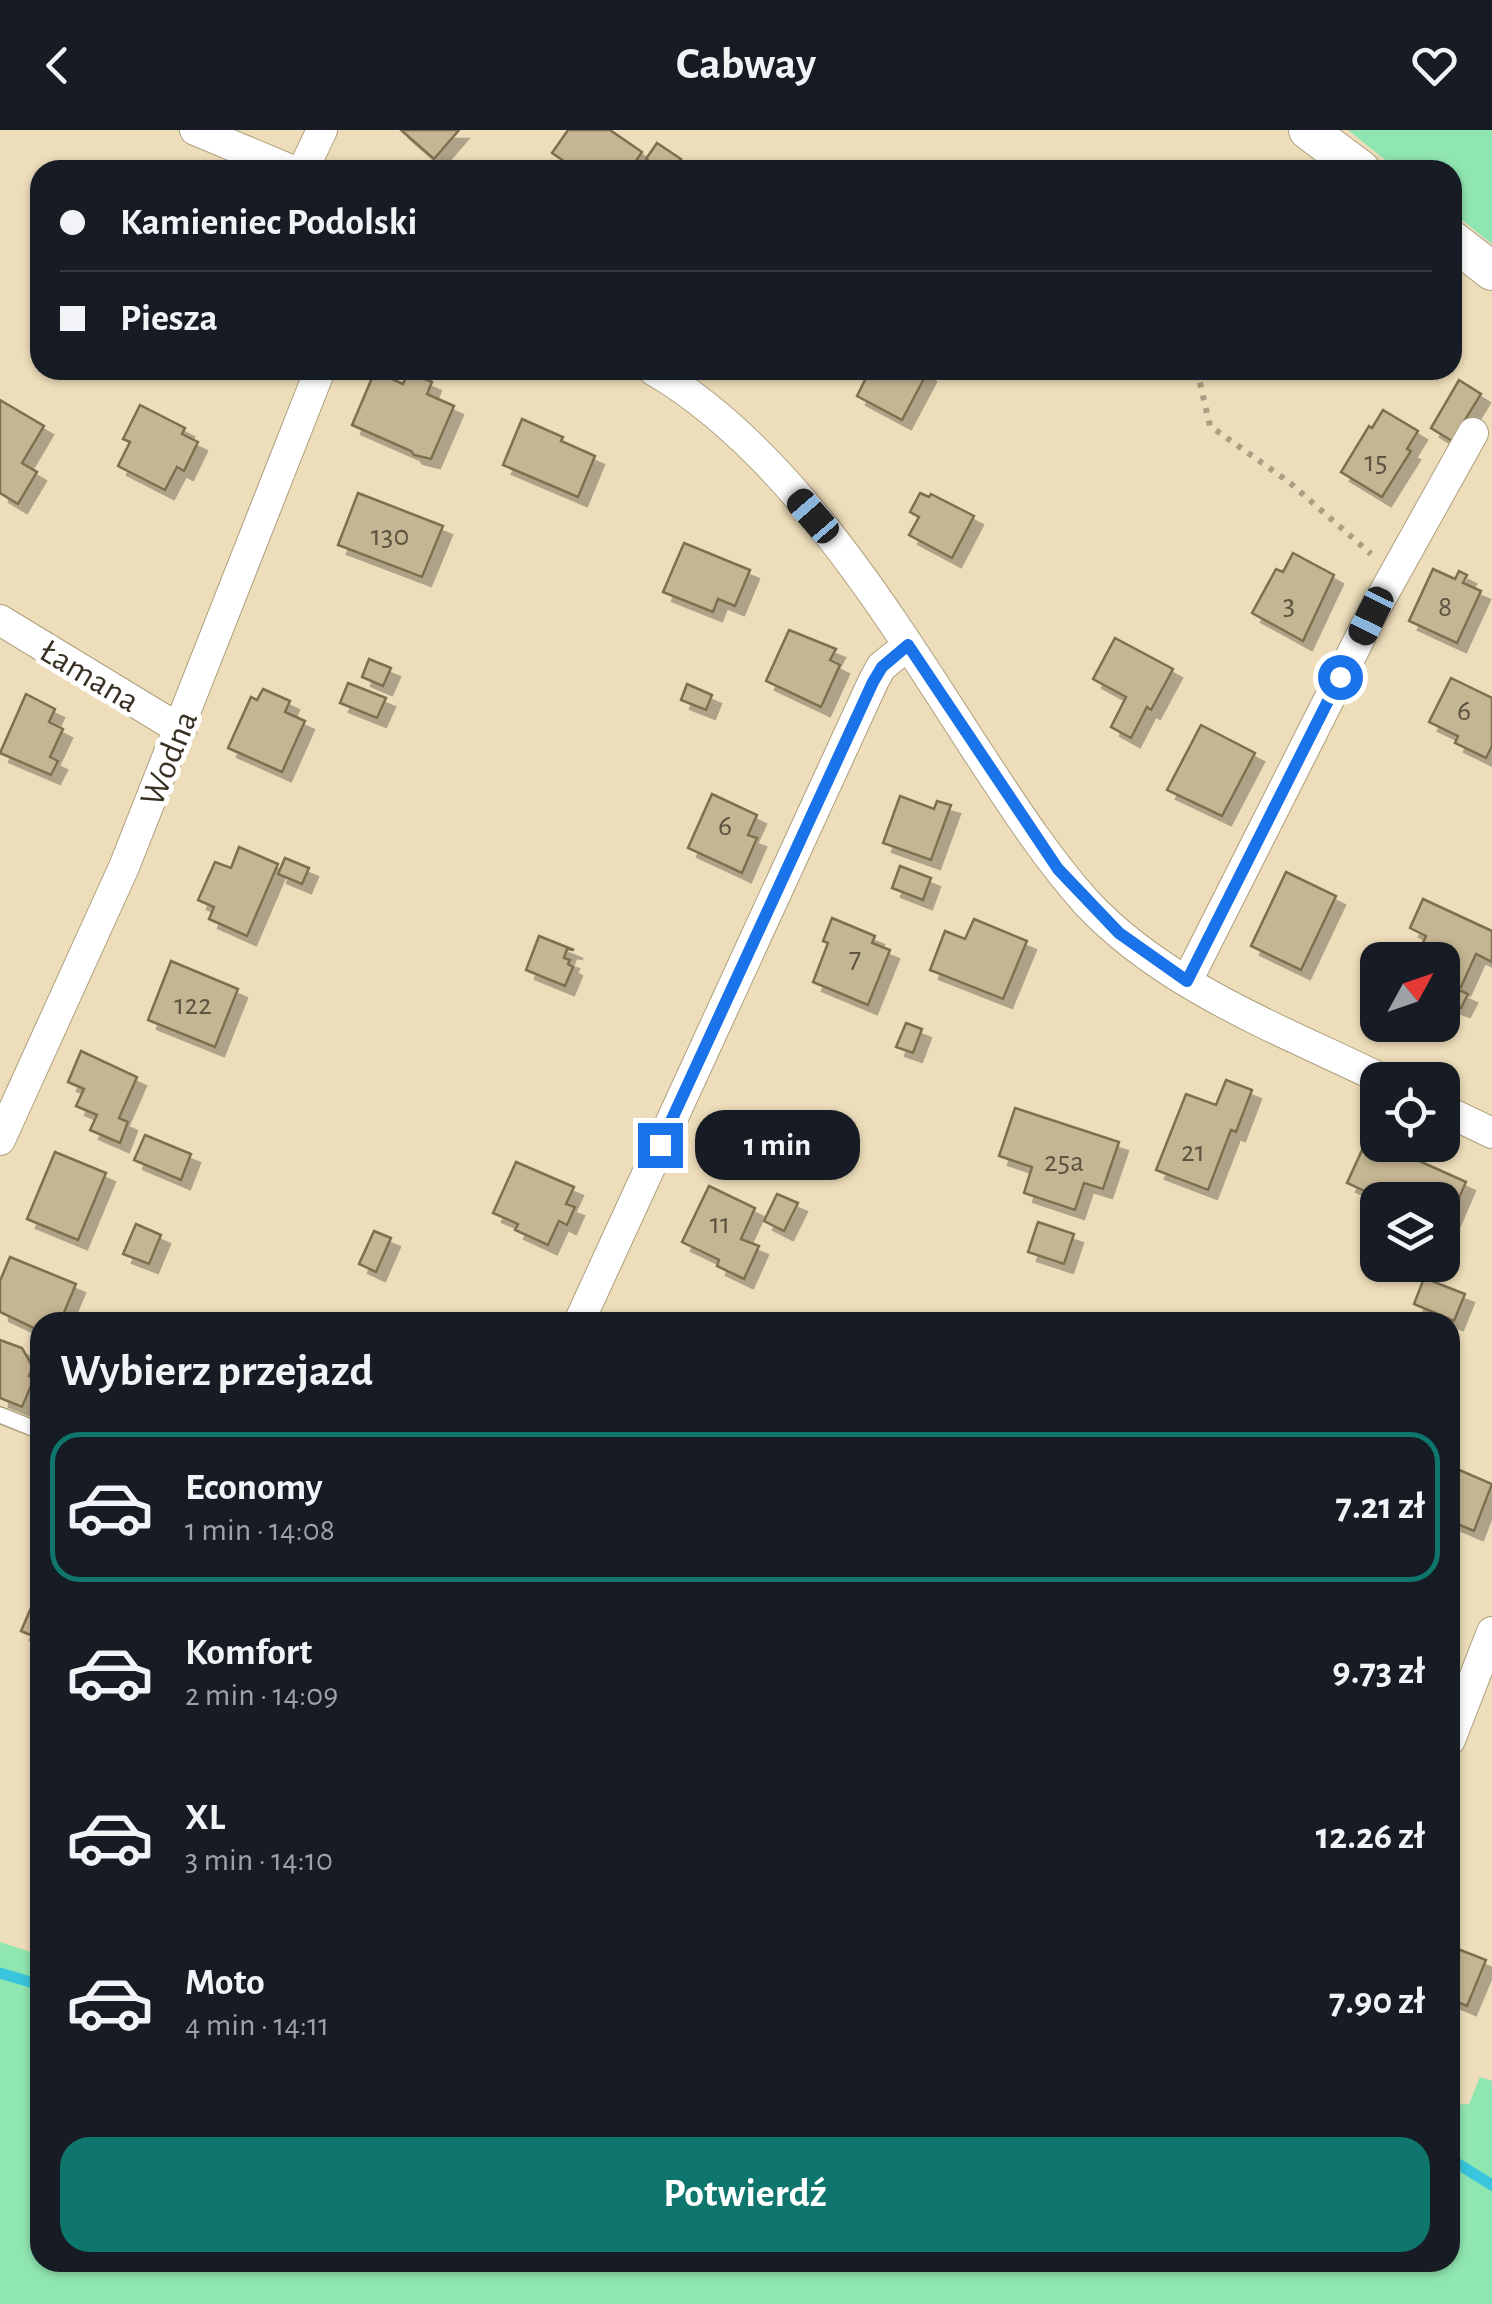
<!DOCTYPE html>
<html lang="pl">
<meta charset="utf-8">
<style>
body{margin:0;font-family:"Alegreya Sans",sans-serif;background:#242831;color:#f1f3f6;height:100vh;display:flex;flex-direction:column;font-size:38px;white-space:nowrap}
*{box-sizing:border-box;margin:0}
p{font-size:32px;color:#9ea1a6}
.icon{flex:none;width:55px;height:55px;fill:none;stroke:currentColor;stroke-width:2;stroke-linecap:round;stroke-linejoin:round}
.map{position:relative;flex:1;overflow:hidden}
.drawer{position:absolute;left:30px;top:1182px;width:1430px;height:960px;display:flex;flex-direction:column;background:#171b24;border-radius:30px;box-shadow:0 2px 8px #0004}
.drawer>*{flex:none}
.guide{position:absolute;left:30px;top:30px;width:1432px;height:220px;border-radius:30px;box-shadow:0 2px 8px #0004;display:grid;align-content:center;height:220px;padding:0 30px;background:#171b24}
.needle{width:65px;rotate:50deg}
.buttons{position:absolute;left:1360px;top:812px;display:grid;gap:20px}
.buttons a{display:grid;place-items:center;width:100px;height:100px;border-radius:20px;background:#171b24;box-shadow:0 2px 8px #0004;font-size:50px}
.end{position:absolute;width:45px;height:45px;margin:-22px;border:12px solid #1a73e8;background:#fff;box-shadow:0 0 0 5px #fff}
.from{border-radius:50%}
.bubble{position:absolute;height:70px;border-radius:30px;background:#171b24;box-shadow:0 2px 8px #0004;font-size:32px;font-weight:600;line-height:70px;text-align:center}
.car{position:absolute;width:30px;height:60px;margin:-30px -15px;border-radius:12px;box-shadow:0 0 8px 2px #0007;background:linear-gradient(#222 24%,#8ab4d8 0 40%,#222 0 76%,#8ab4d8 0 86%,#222 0)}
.guide b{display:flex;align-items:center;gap:35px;height:95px;font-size:38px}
.guide b+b{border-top:2px solid #363941}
.guide i{width:25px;height:25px;background:#f1f3f6}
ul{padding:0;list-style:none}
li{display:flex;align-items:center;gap:30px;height:150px;margin:0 20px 15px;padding:0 10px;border:5px solid transparent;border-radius:30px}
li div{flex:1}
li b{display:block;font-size:38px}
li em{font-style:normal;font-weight:600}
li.on{border-color:#0f766e}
li>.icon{width:90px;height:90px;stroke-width:1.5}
h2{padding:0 30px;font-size:45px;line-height:120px}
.cta{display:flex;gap:20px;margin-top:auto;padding:20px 30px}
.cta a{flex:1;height:115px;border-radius:30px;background:#0f766e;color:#fff;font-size:40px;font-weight:600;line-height:115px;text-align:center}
header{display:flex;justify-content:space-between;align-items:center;height:130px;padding:0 30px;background:#171b24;font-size:45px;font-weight:600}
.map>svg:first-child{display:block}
.green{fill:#90e6b0}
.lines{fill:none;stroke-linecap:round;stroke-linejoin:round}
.stream{stroke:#39c5dd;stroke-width:11}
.building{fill:#c5b693;stroke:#7d6f4f;stroke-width:2.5;filter:url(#shadow)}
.service-casing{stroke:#ae9f7d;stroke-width:18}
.minor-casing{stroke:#ae9f7d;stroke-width:32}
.tertiary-casing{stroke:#ae9f7d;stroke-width:40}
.path{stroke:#ab9e83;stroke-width:6;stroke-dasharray:5 8;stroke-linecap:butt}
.service{stroke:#fff;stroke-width:15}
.minor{stroke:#fff;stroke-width:30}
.tertiary{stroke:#fff;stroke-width:38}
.route{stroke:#1a73e8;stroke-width:12}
.labels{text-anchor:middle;stroke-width:10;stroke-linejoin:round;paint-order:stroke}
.number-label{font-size:30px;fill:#5c5340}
.street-label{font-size:35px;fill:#393224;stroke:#fff}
</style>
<header><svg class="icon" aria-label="back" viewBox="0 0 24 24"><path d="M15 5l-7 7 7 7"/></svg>Cabway<svg class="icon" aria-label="heart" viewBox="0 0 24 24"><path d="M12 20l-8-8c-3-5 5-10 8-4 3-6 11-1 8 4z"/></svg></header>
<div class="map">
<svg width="1492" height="2174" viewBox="0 0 1492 2174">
<defs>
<filter id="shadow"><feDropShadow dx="9" dy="9" stdDeviation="0" flood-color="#0004"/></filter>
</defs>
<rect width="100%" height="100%" fill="#edddba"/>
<!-- green -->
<g class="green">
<polygon points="1348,0 1492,0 1492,114 1453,83 1452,40 1398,40"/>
<polygon points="0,1812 40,1825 40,2132 1450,2132 1450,1975 1469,1974 1480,1947 1492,1951 1492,2174 0,2174"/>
</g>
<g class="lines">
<!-- stream -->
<g class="stream">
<polyline points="0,1843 40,1855"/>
<polyline points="1450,2029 1492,2055"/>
</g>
</g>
<!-- building -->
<g class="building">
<polygon points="401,0 459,0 434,29"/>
<polygon points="568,0 610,0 642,22 630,40 577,40 552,23"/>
<polygon points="657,13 681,29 674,40 662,40 646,29"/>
<polygon points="870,240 921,240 927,243 902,290 857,266"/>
<polygon points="375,241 403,254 408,242 432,252 427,264 454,276 431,329 414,325 411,321 352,295"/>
<polygon points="1459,250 1481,264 1452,311 1431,298"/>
<polygon points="0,270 44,296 22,333 37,342 18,374 0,363"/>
<polygon points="140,275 185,298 182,304 198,312 184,341 177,337 165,360 118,336 130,312 123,309"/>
<polygon points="1383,280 1418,301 1407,319 1411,321 1382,367 1341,342 1369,296 1372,298"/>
<polygon points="522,289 563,307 561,311 595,326 578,367 503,335"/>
<polygon points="358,363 443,396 422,447 338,415"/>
<polygon points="920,363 929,367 931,364 974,386 952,428 909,405 919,387 910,382"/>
<polygon points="684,413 750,440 735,476 718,469 713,482 663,462"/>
<polygon points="1293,423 1334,445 1303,511 1252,483 1276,439 1283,442"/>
<polygon points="1433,439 1455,449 1459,441 1467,445 1463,453 1481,461 1457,513 1409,491"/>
<polygon points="789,500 836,519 830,530 840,535 821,577 766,551"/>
<polygon points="1115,508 1173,539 1151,580 1147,577 1131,608 1111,597 1126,567 1093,549"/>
<polygon points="369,529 391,538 383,556 362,547"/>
<polygon points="1451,548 1492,568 1492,616 1486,628 1455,613 1458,606 1429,592"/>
<polygon points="348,553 386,568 377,588 340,573"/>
<polygon points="687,554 712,565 706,580 681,570"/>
<polygon points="263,559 290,571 285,582 305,591 282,642 228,618 251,567 257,570"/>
<polygon points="26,564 55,579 49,592 63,599 50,627 58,631 51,645 0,623"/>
<polygon points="1201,595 1255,623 1222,686 1167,660"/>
<polygon points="712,664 757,685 748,705 757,708 742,743 688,718"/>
<polygon points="900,666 934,679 937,671 951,675 931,730 883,713"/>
<polygon points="239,717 278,734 247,806 209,789 214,777 198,770 215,732 231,738"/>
<polygon points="285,728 309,738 302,754 278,744"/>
<polygon points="900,736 931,748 923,770 892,758"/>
<polygon points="1286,742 1336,766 1301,840 1251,816"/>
<polygon points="1423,769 1492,801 1492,832 1476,824 1461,857 1458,856 1457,859 1468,864 1461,878 1450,874 1442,890 1442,830 1415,830 1426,806 1410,798"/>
<polygon points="832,788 875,806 872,813 890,820 868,875 813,852 828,813 823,811"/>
<polygon points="974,789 1027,811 1003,869 930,840 945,801 965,809"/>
<polygon points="539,806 574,820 567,819 564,828 570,830 568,834 573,837 565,856 526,840"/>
<polygon points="171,831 238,859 215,917 148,890"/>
<polygon points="906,893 922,899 913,923 896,917"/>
<polygon points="81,921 137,947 119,988 128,992 120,1013 90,1000 97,985 76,976 84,959 68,952"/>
<polygon points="1226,950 1252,960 1236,1002 1231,1000 1208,1060 1156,1040 1186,964 1216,975"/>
<polygon points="1015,978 1119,1012 1103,1059 1084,1053 1075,1080 1024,1063 1032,1037 999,1026"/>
<polygon points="145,1005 191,1024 181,1050 134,1030"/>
<polygon points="1368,1007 1378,1012 1378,1015 1384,1015 1466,1052 1446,1098 1442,1096 1442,1070 1384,1070 1347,1053"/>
<polygon points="55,1022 106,1043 78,1110 27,1089"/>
<polygon points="516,1032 574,1057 566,1074 575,1077 567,1095 559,1091 548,1115 515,1100 518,1094 493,1083"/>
<polygon points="709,1056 755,1078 741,1109 759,1116 744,1149 717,1136 719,1130 682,1112"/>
<polygon points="777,1064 798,1073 784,1101 764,1091"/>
<polygon points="1038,1092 1074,1104 1064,1134 1028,1122"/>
<polygon points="136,1094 161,1105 149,1134 123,1124"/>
<polygon points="374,1101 391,1108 376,1142 359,1134"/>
<polygon points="10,1127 76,1154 60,1192 40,1192 40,1201 0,1182 0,1151"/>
<polygon points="1424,1148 1465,1164 1454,1191 1414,1174"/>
<polygon points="0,1210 22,1218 33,1237 29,1246 34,1249 22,1277 0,1268"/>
<polygon points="1450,1336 1492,1354 1474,1401 1450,1391"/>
<polygon points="40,1457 40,1509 21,1501"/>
<polygon points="1450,1816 1486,1830 1467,1876 1450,1869"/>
</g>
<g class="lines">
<!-- service casing -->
<g class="service-casing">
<polyline id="service" points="0,1285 40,1301"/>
</g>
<!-- minor casing -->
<g class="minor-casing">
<g id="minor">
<polyline points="195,0 291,40"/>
<polyline points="303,40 322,0"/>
<path d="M653 240C789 319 891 488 975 618 1010 671 1044 725 1086 772 1165 857 1282 900 1384 950"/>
<polyline points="0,490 181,600"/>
<polyline points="1187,851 1371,486 1473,303"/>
<polyline points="1442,979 1492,1003"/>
<polyline points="0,1010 124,737 320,240"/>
<polyline points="579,1192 873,552 881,537 908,515"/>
<polyline points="1450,1610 1492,1502"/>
</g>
</g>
<!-- tertiary casing -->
<g class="tertiary-casing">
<g id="tertiary">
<polyline points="1308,0 1361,40"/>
<polyline points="1452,110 1492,141"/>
</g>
</g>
<!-- path -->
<polyline class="path" points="1197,240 1210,296 1289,352 1371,424"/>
<!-- service -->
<use href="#service" class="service"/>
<!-- minor -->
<use href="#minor" class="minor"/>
<!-- tertiary -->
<use href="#tertiary" class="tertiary"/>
</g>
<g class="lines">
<!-- route -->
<polyline class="route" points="660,1015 873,552 882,537 908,515 1058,739 1119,803 1187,851 1340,547"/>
</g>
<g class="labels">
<!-- number labels -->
<g class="number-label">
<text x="1376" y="341">15</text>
<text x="390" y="415">130</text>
<text x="1289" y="484">3</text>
<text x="1445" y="486">8</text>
<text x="1464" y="590">6</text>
<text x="725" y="705">6</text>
<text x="855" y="837">7</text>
<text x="193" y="884">122</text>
<text x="1193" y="1031">21</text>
<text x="1064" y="1041">25a</text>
<text x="720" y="1103">11</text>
</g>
<!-- street labels -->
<g class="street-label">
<text transform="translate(90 545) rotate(31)" y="12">Łamana</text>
<text transform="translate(168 628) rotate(-68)" y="12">Wodna</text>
</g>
</g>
</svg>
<div class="buttons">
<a><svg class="needle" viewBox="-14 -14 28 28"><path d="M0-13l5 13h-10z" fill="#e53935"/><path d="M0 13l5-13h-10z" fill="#9ea1a6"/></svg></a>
<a><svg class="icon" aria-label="locate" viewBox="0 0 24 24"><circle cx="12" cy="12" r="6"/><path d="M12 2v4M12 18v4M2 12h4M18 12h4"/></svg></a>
<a><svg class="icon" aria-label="layers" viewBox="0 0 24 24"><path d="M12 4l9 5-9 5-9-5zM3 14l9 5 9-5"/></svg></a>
</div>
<i class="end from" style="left:1340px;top:547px"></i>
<i class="end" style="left:660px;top:1015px"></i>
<div class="bubble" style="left:695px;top:980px;width:165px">1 min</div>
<i class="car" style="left:813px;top:386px;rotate:319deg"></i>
<i class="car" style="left:1371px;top:486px;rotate:206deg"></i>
<div class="guide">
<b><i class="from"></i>Kamieniec Podolski</b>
<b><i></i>Piesza</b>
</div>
<section class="drawer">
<h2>Wybierz przejazd</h2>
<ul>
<li class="on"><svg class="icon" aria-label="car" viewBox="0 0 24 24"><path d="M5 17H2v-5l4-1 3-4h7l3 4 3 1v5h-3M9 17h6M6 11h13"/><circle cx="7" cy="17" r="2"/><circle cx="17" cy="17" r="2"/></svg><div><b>Economy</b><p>1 min · 14:08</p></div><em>7.21 zł</em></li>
<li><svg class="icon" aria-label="car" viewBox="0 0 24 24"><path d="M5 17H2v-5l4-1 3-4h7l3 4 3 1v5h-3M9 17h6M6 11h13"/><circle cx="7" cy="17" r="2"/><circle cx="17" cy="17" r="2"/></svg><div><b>Komfort</b><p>2 min · 14:09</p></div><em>9.73 zł</em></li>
<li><svg class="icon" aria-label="car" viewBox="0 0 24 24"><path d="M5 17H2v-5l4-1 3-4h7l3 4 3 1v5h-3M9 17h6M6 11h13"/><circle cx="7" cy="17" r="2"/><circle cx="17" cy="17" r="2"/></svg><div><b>XL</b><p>3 min · 14:10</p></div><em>12.26 zł</em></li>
<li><svg class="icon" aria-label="car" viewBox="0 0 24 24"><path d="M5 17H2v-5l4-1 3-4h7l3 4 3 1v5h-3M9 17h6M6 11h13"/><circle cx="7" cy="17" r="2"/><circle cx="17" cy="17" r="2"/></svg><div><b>Moto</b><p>4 min · 14:11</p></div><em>7.90 zł</em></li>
</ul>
<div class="cta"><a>Potwierdź</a></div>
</section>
</div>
